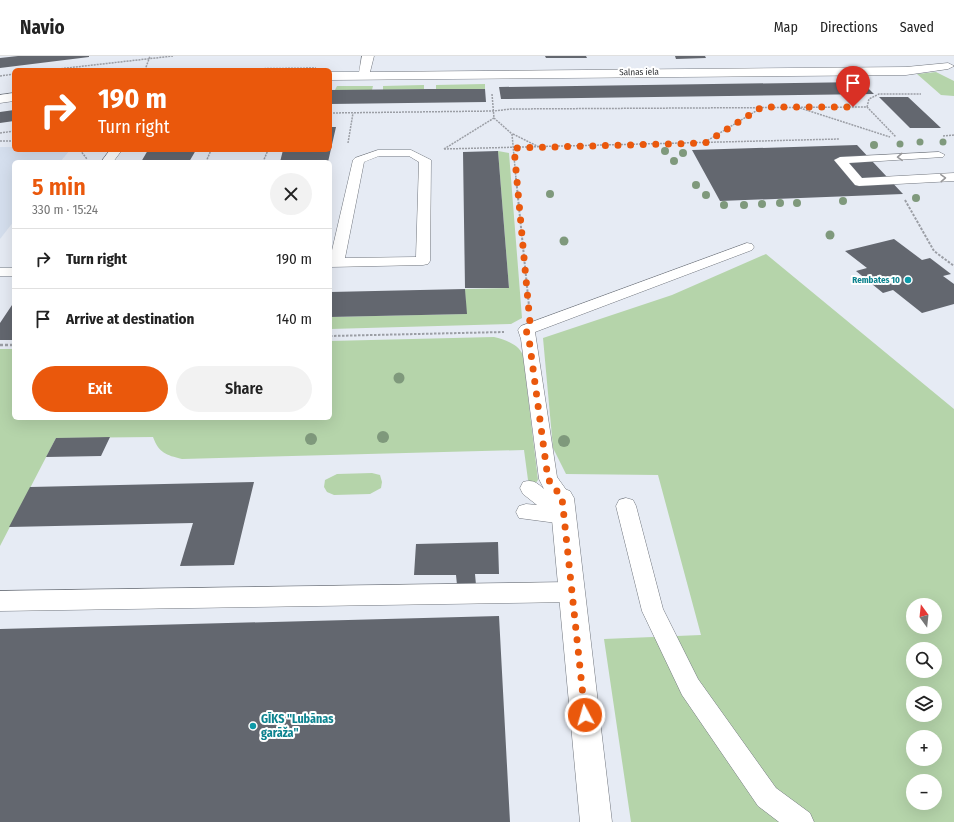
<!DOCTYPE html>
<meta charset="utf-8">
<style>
:root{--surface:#fff;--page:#f2f2f2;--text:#222;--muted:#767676;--line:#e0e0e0;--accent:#ea580c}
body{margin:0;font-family:"Fira Sans Condensed",sans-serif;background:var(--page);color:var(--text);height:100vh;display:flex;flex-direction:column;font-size:15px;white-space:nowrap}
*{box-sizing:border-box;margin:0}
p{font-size:13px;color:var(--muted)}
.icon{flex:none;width:22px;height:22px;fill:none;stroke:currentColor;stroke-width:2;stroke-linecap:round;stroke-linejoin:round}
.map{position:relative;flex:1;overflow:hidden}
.details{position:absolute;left:12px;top:104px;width:320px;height:260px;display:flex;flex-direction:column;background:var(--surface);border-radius:6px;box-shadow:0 4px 16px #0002}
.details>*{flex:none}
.hud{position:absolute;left:12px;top:12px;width:320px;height:84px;border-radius:6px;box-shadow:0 4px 16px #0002;background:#ea580c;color:#fff;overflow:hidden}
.needle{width:26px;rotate:345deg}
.tools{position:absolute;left:906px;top:542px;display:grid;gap:8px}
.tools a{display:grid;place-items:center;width:36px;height:36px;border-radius:50%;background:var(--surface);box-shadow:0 4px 16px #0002;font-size:20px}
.pin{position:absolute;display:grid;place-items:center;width:34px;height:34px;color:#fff;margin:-41px -17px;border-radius:50% 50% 50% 0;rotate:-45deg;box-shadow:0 0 4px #0007}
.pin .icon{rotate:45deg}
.me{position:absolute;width:44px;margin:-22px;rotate:354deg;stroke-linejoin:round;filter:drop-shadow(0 0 3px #0008)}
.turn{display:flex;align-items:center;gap:14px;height:84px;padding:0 20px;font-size:18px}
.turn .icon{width:52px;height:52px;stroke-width:2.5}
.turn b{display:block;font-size:28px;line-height:34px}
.round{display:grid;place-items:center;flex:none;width:42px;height:42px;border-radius:21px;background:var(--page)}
.summary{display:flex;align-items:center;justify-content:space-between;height:68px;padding:0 20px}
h1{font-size:24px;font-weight:600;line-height:30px;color:var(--accent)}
.primary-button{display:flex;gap:8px;margin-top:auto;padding:8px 20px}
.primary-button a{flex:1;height:46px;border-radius:24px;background:var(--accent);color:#fff;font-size:16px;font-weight:600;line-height:46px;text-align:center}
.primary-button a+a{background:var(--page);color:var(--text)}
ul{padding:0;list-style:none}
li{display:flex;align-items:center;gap:12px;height:60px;padding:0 20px;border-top:1px solid var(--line)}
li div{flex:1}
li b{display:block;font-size:15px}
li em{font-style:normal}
header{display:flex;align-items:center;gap:24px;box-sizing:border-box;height:56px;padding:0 20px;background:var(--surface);border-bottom:1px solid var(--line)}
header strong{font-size:19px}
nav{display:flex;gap:22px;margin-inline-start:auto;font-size:14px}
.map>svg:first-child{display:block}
</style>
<header>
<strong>Navio</strong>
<nav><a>Map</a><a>Directions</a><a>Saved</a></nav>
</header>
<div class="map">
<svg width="954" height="766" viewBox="0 0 954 766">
<rect width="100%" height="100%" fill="#e6ebf4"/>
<path fill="#d5dfee" d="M0 91H14V94H70L60 106H14V165L0 183Z"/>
<path fill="#b5d4aa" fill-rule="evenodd" d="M936 16 954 25V40L941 39 917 18Z
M485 28V33H436V29Z
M424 29V33L383 34V30Z
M337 30H373L372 34H335Z
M498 95 509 97 522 262 511 268 330 273V261L466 258 465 233 509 232Z
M766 198 954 353V766H631L604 583 701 579 658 419 566 418 553 392 543 282 672 239ZM913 549H935V571H913ZM913 593H935V615H913ZM913 637H935V659H913ZM913 681H935V703H913ZM913 725H935V747H913Z
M494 281C506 284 518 288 523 299L538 424 534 429 528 424 524 394 182 403C166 399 159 397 153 381L56 382 0 490V293H14V362H330V285Z
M372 417 380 419 382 426 381 432 370 438 334 439 327 436 324 431 325 424 337 418Z"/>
<path fill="#63676f" d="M18 0H89V1L0 12V2Z
M545 0H586L587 2H546Z
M675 0H705L706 2 676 3Z
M862 26 874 38 501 43 499 31Z
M429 33H485L486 46 330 48V34Z
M879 41H908L941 72H910Z
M14 54V65L0 67V56Z
M330 71H336L328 106H280L283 94H330Z
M857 89 903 138 720 145 692 94Z
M148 94H196L189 106H141Z
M498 95 509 232H465L463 96Z
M894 183 922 204 930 202 951 218 943 220 954 228V248L922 257 893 234 883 237 856 215 867 212 845 195Z
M465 233 467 258 330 261V236Z
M14 246V284H0V267Z
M110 381 101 400 46 401 56 382Z
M254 426 234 509 180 510 193 467 9 471 30 431Z
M498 486 499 518H475L476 529H457L456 519H414L416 488Z
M499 560 510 766H0V573Z"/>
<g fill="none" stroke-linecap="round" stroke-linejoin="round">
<g stroke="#71767e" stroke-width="1">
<path id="service" d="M110 94H122L113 106H101Z
M378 94H411L431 104 430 205 428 208 423 209 330 211V203L353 104 355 102ZM379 100H409L419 106 416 201 345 202 364 106Z
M939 96 945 99 943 101 849 107 862 122 954 117V125L859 130 855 129 834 104 840 101Z
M747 187 752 188 754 191 752 194 535 276 557 421 572 442 569 448 565 449 571 454 574 460 571 466 564 468 519 462 516 456 519 450 526 448 537 449 523 438 520 432 523 426C533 423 537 427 544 433L539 423 521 283 518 274 521 270Z
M0 212H14V220H0Z
M626 442 633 444 636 450 663 553 698 623 776 732 810 757 814 766H779L758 750 682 639 642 555 616 450 619 444Z
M573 526 581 529 584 536 581 543 573 546 0 555V535Z"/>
</g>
<g stroke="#71767e" stroke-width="1">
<path id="minor" d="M362 0H374L370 16 906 11 948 7 954 10 948 13 906 19 330 24V16H359Z
M14 37V45L0 47V39Z
M562 432 570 435 574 442 612 766H580L550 442 554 435Z"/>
</g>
<path stroke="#9b9ea5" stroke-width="1.5" stroke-dasharray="2 1" stroke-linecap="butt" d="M49 14 173 0
M145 14 150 0
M153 14 316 12
M0 20 14 18
M492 38 494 62 512 78 516 123
M867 51 869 43 879 38H921
M800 52 890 81
M330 57 494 55 510 53 867 51 896 81
M0 77 14 75
M513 78 539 91
M943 80 954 79
M0 85H14
M705 86 761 52
M348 87 353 57
M444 93 839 83
M444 93 494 62
M80 94 87 103
M206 106 211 94
M263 106 268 94"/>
<path stroke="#9b9ea5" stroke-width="2" stroke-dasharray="2.5 1.5" stroke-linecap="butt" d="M516 122 529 250
M905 144 934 195 954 210
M330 280 504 276"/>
<path stroke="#9b9ea5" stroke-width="2.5" stroke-dasharray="3 2" stroke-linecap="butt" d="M0 289H14"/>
<use href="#service" fill="#fff" fill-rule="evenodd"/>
<use href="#minor" fill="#fff" fill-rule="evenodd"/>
</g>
<g fill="#7f997c">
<circle cx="920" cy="86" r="3.5"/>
<circle cx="943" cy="86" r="3.5"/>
<circle cx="900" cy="88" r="3.5"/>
<circle cx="874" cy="89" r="4"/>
<circle cx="665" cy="95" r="4"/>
<circle cx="683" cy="97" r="4"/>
<circle cx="674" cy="105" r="4"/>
<circle cx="696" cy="129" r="4"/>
<circle cx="550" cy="138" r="4"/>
<circle cx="706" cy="139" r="4"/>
<circle cx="916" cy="142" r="4"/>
<circle cx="843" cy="145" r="4"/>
<circle cx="780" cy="147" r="4"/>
<circle cx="797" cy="147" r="4"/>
<circle cx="762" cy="148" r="4"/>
<circle cx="724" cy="149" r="4"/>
<circle cx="744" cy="149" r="4"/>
<circle cx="830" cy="179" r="4.5"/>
<circle cx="564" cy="185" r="4.5"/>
<circle cx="399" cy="322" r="5.5"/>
<circle cx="383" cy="381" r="6"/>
<circle cx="311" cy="383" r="6"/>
<circle cx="564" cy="385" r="6"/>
</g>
<defs><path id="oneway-chevron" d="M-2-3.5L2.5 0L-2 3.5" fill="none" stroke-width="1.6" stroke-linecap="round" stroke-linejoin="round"/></defs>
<g stroke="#98989a">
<use href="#oneway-chevron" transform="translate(900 101) rotate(177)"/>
<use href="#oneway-chevron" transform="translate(943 122) rotate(-3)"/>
</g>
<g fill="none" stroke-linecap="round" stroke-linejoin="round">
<path stroke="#ea580c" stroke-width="7" stroke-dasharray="0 12.6" d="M585 659 562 442 548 423 529 283 526 274 530 267 514 92 705 87 762 51H853"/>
</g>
<g fill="#0f9aa8" stroke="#fff" stroke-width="1.5">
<circle cx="908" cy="224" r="4"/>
<circle cx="253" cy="670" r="4"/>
</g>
<g text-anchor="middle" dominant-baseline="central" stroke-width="4" stroke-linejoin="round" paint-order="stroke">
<g font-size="9" fill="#303235" stroke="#fff">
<text transform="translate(639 16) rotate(-1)">Salnas iela</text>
</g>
<g font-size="9" font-weight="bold" fill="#0d838f" stroke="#fff" text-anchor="end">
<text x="900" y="224">Rembates 10</text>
</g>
<g font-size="12" font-weight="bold" fill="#0d838f" stroke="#fff" text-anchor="start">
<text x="261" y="663">GĪKS "Lubānas<tspan x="261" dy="14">garāža"</tspan></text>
</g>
</g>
</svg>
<div class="tools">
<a><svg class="needle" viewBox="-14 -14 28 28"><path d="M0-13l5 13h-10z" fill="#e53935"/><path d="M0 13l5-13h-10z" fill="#767676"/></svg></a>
<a><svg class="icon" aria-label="search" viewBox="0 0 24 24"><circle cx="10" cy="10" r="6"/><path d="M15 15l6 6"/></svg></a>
<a><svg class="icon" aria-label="layers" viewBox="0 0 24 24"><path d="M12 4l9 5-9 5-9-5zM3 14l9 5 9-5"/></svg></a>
<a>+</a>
<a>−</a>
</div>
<div class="pin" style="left:853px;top:51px;background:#d93025"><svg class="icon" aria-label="arrive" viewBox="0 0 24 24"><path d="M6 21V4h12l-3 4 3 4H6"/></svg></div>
<svg class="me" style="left:585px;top:659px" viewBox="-20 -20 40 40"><circle r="17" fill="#ea580c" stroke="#fff" stroke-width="3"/><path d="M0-11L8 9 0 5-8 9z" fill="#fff"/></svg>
<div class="hud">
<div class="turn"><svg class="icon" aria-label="right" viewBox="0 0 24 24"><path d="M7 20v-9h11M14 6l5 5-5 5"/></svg><div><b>190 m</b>Turn right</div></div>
</div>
<section class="details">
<div class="summary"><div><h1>5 min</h1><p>330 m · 15:24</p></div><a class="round"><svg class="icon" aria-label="close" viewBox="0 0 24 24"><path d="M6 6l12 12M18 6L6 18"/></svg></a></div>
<ul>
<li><svg class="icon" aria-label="right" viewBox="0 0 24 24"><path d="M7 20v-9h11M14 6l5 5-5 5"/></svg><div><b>Turn right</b></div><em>190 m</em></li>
<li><svg class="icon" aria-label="arrive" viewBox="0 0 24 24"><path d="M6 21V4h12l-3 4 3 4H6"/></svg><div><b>Arrive at destination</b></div><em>140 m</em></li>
</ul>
<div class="primary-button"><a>Exit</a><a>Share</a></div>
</section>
</div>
